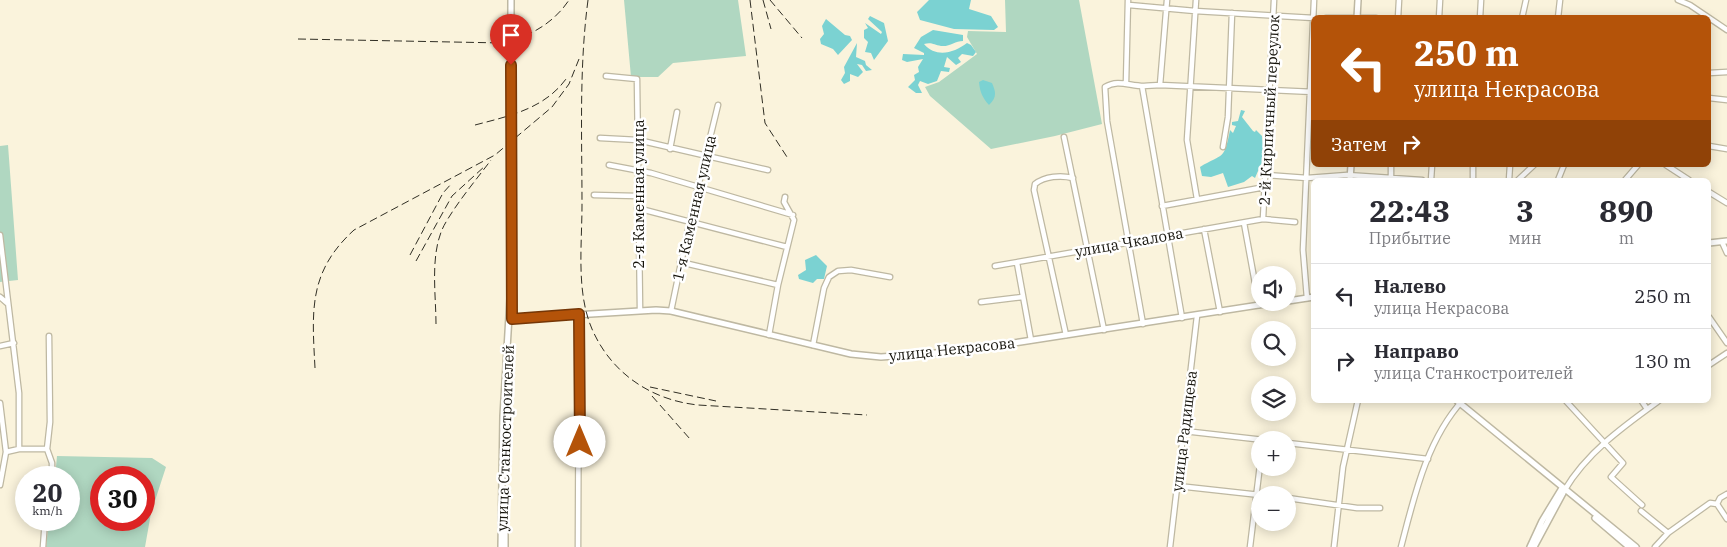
<!DOCTYPE html>
<html lang="ru">
<meta charset="utf-8">
<style>
:root{--surface:#fff;--page:#f7f7f7;--text:#2b2b33;--muted:#7c7c81;--line:#e1e1e2}
body{margin:0;font-family:"IBM Plex Serif",serif;background:var(--page);color:var(--text);height:100vh;display:flex;flex-direction:column;font-size:19px;white-space:nowrap}
*{box-sizing:border-box;margin:0}
p{font-size:16px;color:var(--muted)}
.icon{flex:none;width:28px;height:28px;fill:none;stroke:currentColor;stroke-width:2;stroke-linecap:round;stroke-linejoin:round}
.map{position:relative;flex:1;overflow:hidden}
.sheet{position:absolute;left:1311px;top:178px;width:400px;height:225px;display:flex;flex-direction:column;background:var(--surface);border-radius:8px;box-shadow:0 2px 12px #0003}
.sheet>*{flex:none}
.banner{position:absolute;left:1311px;top:15px;width:400px;height:152px;border-radius:8px;box-shadow:0 2px 12px #0003;background:#b45309;color:#fff;overflow:hidden}
.buttons{position:absolute;left:1251px;top:266px;display:grid;gap:10px}
.buttons a{display:grid;place-items:center;width:45px;height:45px;border-radius:50%;background:var(--surface);box-shadow:0 2px 12px #0003;font-size:25px}
.speed{position:absolute;left:15px;top:466px;display:flex;gap:10px;font-size:25px;font-weight:700;text-align:center}
.speed>*{display:grid;place-content:center;width:65px;height:65px;border-radius:50%;background:var(--surface);box-shadow:0 2px 12px #0003;line-height:1}
.speed small{font-size:12px;font-weight:400}
.speed .limit{border:8px solid #d22;background:#fff;color:#111}
.pin{position:absolute;display:grid;place-items:center;width:42px;height:42px;color:#fff;margin:-51px -21px;border-radius:50% 50% 50% 0;rotate:-45deg;box-shadow:0 0 5px #0007}
.pin .icon{rotate:45deg}
.me{position:absolute;width:55px;margin:-28px;rotate:0deg;stroke-linejoin:round;filter:drop-shadow(0 0 4px #0008)}
.turn{display:flex;align-items:center;gap:18px;height:105px;padding:0 20px;font-size:22px}
.turn .icon{width:65px;height:65px;stroke-width:2.5}
.turn b{display:block;font-size:35px;line-height:42px}
.then{display:flex;align-items:center;height:48px;padding:0 20px;background:#0003;gap:10px;font-size:19px}
.eta{display:flex;justify-content:space-evenly;align-items:center;height:85px;text-align:center}
.eta b{font-size:30px;font-weight:800;line-height:35px}
ul{padding:0;list-style:none}
li{display:flex;align-items:center;gap:15px;height:65px;padding:0 20px;border-top:1px solid var(--line)}
li div{flex:1}
li b{display:block;font-size:19px}
li em{font-style:normal}
.map>svg:first-child{display:block}
</style>
<div class="map">
<svg width="1727" height="547" viewBox="0 0 1727 547">
<rect width="100%" height="100%" fill="#faf3dc"/>
<path fill="#b0d7c1" fill-rule="evenodd" d="M624 0H738L746 56 673 63 658 77H631Z
M1005 0H1079L1102 124 1055 136 991 149 930 96 925 87 939 82 977 54 967 37 968 31 1006 32Z
M8 145 18 280 0 282V146Z
M57 456 152 458 166 467 151 513 145 547H46L49 520H69V478L55 477ZM101 478H144V520H101Z"/>
<path fill="#7bd2d2" d="M929 0H971L969 9 991 16 998 27 994 30 954 29 920 20 917 12Z
M870 16 884 23 888 41 874 60 871 53 865 52 868 42 864 38V30L868 28 865 23 881 34 882 32 868 19Z
M826 19 845 35 850 36 852 40 838 55 833 49 821 44 820 39 824 34 822 26Z
M933 30 963 35V41C955 41 950 47 941 46 934 45 932 42 924 44 936 58 954 53 967 43L971 45 976 52 973 56 962 54 958 58 961 62 956 65 947 57 944 67 950 68 949 72 941 71 937 81 928 84 920 81 918 85 922 93H916L908 87 915 80 914 75 919 72 918 67 923 59 907 62 902 60 903 54 924 55V53L914 48 921 37Z
M857 43 856 57 865 61 866 65 872 70 866 71 862 65 857 64 863 72 858 77 850 74V81L844 84 841 80 845 73 844 67Z
M983 80 992 83C996 92 997 98 989 105 982 97 980 92 979 82Z
M1241 110 1245 111 1242 117 1253 131 1255 132 1256 130 1262 136 1265 163 1261 164 1255 178 1252 176 1244 182 1228 187 1223 173 1211 177 1202 176 1200 167C1223 153 1224 161 1230 130L1233 133 1236 126 1232 125V122L1238 121Z
M816 255 827 266 824 279H817L813 283 799 279 798 275 806 270 805 260Z"/>
<g fill="none" stroke-linecap="round" stroke-linejoin="round">
<g stroke="#beb8a2" stroke-width="7">
<path id="minor" d="M1196 0 1187 140 1197 199
M1678 0 1690 5 1727 30
M1129 5 1195 11 1314 18
M1326 18H1376
M1398 18 1399 0
M1439 18 1440 0
M1480 18 1481 0
M1522 18 1526 0
M1558 18 1560 0
M1709 73 1727 72
M606 76 637 79 640 309
M1126 83 1128 0
M1160 85 1167 0
M1142 86 1182 318
M1709 98 1727 100
M1064 137 1104 330
M600 138 638 140 768 170
M1709 146 1727 149
M1223 147 1228 117 1232 13
M670 149 677 112
M609 165 651 173 793 215
M1666 165 1689 180
M1267 175 1307 178 1347 175 1422 180
M1391 180V165
M1431 180 1432 165
M1473 180V165
M1509 180 1510 165
M1518 180 1534 165
M1558 180 1564 165
M1625 180 1638 165
M1709 192 1727 203
M594 195 637 196
M1162 206 1265 187
M637 208 787 247
M1263 219 1274 0
M1244 223 1259 305
M1204 229 1220 312
M0 235 19 393V449
M1722 242 1727 253
M680 262 778 285
M1017 263 1031 340
M995 266 1263 219 1295 222
M0 297 7 303
M1307 298 1303 250 1314 0
M981 302 1023 297
M671 311 690 220 718 105
M1709 317 1727 343
M1143 324 1107 121 1105 87C1118 79 1129 86 1144 86 1149 86 1154 85 1160 85L1314 92
M769 335 778 285 794 220 784 202 785 197
M1066 335 1034 190 1035 184C1045 176 1061 175 1073 178
M49 336 50 422 47 449 52 463V478
M813 345 824 288 829 277 838 271 851 270 890 277
M0 346 14 343
M1709 365 1727 353
M1565 400 1623 463 1611 477 1642 505
M1641 400 1647 409
M0 403 6 452 0 485
M1184 431 1264 440
M1288 443 1428 459
M6 452 19 449H47
M1178 486 1260 495
M1564 491C1587 452 1624 426 1660 400
M1288 498 1357 508H1380
M1717 504 1727 519
M1641 511 1668 533
M43 547 45 520
M578 547 579 314
M1170 547 1197 316
M1250 547 1260 465
M1334 547 1343 467 1358 400
M1401 547C1414 497 1427 439 1463 400
M1655 547 1668 533 1710 503 1717 504 1720 498 1727 494"/>
</g>
<g stroke="#beb8a2" stroke-width="8">
<path id="major" d="M1357 18 1358 0
M1350 180 1351 165
M1709 243 1727 241
M1288 301 1314 297
M509 319 656 310 671 311 851 354 881 357 962 351 1278 302
M1456 400 1636 547
M1595 518 1629 547
M505 533V547
M501 547 503 416 510 299 511 0
M1530 547 1542 521 1562 488
M1534 547 1563 493"/>
</g>
<use href="#minor" stroke="#fff" stroke-width="4.5"/>
<use href="#major" stroke="#fff" stroke-width="5"/>
<path stroke="#302e24" stroke-width="1" stroke-dasharray="8 4" stroke-linecap="butt" d="M588 0C579 68 582 137 582 205 582 245 576 292 592 329 611 373 651 400 698 405L867 415
M750 0 765 123 787 157
M763 0 771 29
M770 0 802 38
M298 39 503 43C529 37 554 23 569 0
M475 125C509 116 544 109 566 79
M410 255 443 193 452 183
M416 261 452 196 485 166
M436 324C436 293 429 250 446 222 459 200 476 180 491 160
M315 368C312 311 308 272 354 230L495 155 552 107 569 84 579 59
M650 387 716 401
M652 396 690 439"/>
</g>
<g fill="none" stroke-linecap="round" stroke-linejoin="round">
<g stroke="#753606" stroke-width="12">
<path id="route" d="M511 65 512 319 579 314 580 442"/>
</g>
<use href="#route" stroke="#b45309" stroke-width="9"/>
</g>
<g text-anchor="middle" dominant-baseline="central" stroke-width="5" stroke-linejoin="round" paint-order="stroke">
<g font-size="15" fill="#16140c" stroke="#fff">
<text transform="translate(1269 110) rotate(-87)">2-й Кирпичный переулок</text>
<text transform="translate(638 194) rotate(-90)">2-я Каменная улица</text>
<text transform="translate(694 208) rotate(-77)">1-я Каменная улица</text>
<text transform="translate(1129 242) rotate(-10)">улица Чкалова</text>
<text transform="translate(952 349) rotate(-6)">улица Некрасова</text>
<text transform="translate(1184 431) rotate(-83)">улица Радищева</text>
<text transform="translate(505 438) rotate(-88)">улица Станкостроителей</text>
</g>
</g>
</svg>
<div class="buttons">
<a><svg class="icon" aria-label="sound" viewBox="0 0 24 24"><path d="M4 9h4l5-4v14l-5-4H4zM17 9q2 3 0 6"/></svg></a>
<a><svg class="icon" aria-label="search" viewBox="0 0 24 24"><circle cx="10" cy="10" r="6"/><path d="M15 15l6 6"/></svg></a>
<a><svg class="icon" aria-label="layers" viewBox="0 0 24 24"><path d="M12 4l9 5-9 5-9-5zM3 14l9 5 9-5"/></svg></a>
<a>+</a>
<a>−</a>
</div>
<div class="speed"><div>20<small>km/h</small></div><div class="limit">30</div></div>
<div class="pin" style="left:511px;top:65px;background:#d93025"><svg class="icon" aria-label="arrive" viewBox="0 0 24 24"><path d="M6 21V4h12l-3 4 3 4H6"/></svg></div>
<svg class="me" style="left:580px;top:442px" viewBox="-20 -20 40 40"><circle r="19" fill="#fff"/><path d="M0-13L10 11 0 6-10 11z" fill="#b45309"/></svg>
<div class="banner">
<div class="turn"><svg class="icon" aria-label="left" viewBox="0 0 24 24"><path d="M17 20v-9H6M10 6l-5 5 5 5"/></svg><div><b>250 m</b>улица Некрасова</div></div>
<div class="then">Затем<svg class="icon" aria-label="right" viewBox="0 0 24 24"><path d="M7 20v-9h11M14 6l5 5-5 5"/></svg></div>
</div>
<section class="sheet">
<div class="eta">
<div><b>22:43</b><p>Прибытие</p></div>
<div><b>3</b><p>мин</p></div>
<div><b>890</b><p>m</p></div>
</div>
<ul>
<li><svg class="icon" aria-label="left" viewBox="0 0 24 24"><path d="M17 20v-9H6M10 6l-5 5 5 5"/></svg><div><b>Налево</b><p>улица Некрасова</p></div><em>250 m</em></li>
<li><svg class="icon" aria-label="right" viewBox="0 0 24 24"><path d="M7 20v-9h11M14 6l5 5-5 5"/></svg><div><b>Направо</b><p>улица Станкостроителей</p></div><em>130 m</em></li>
</ul>
</section>
</div>
